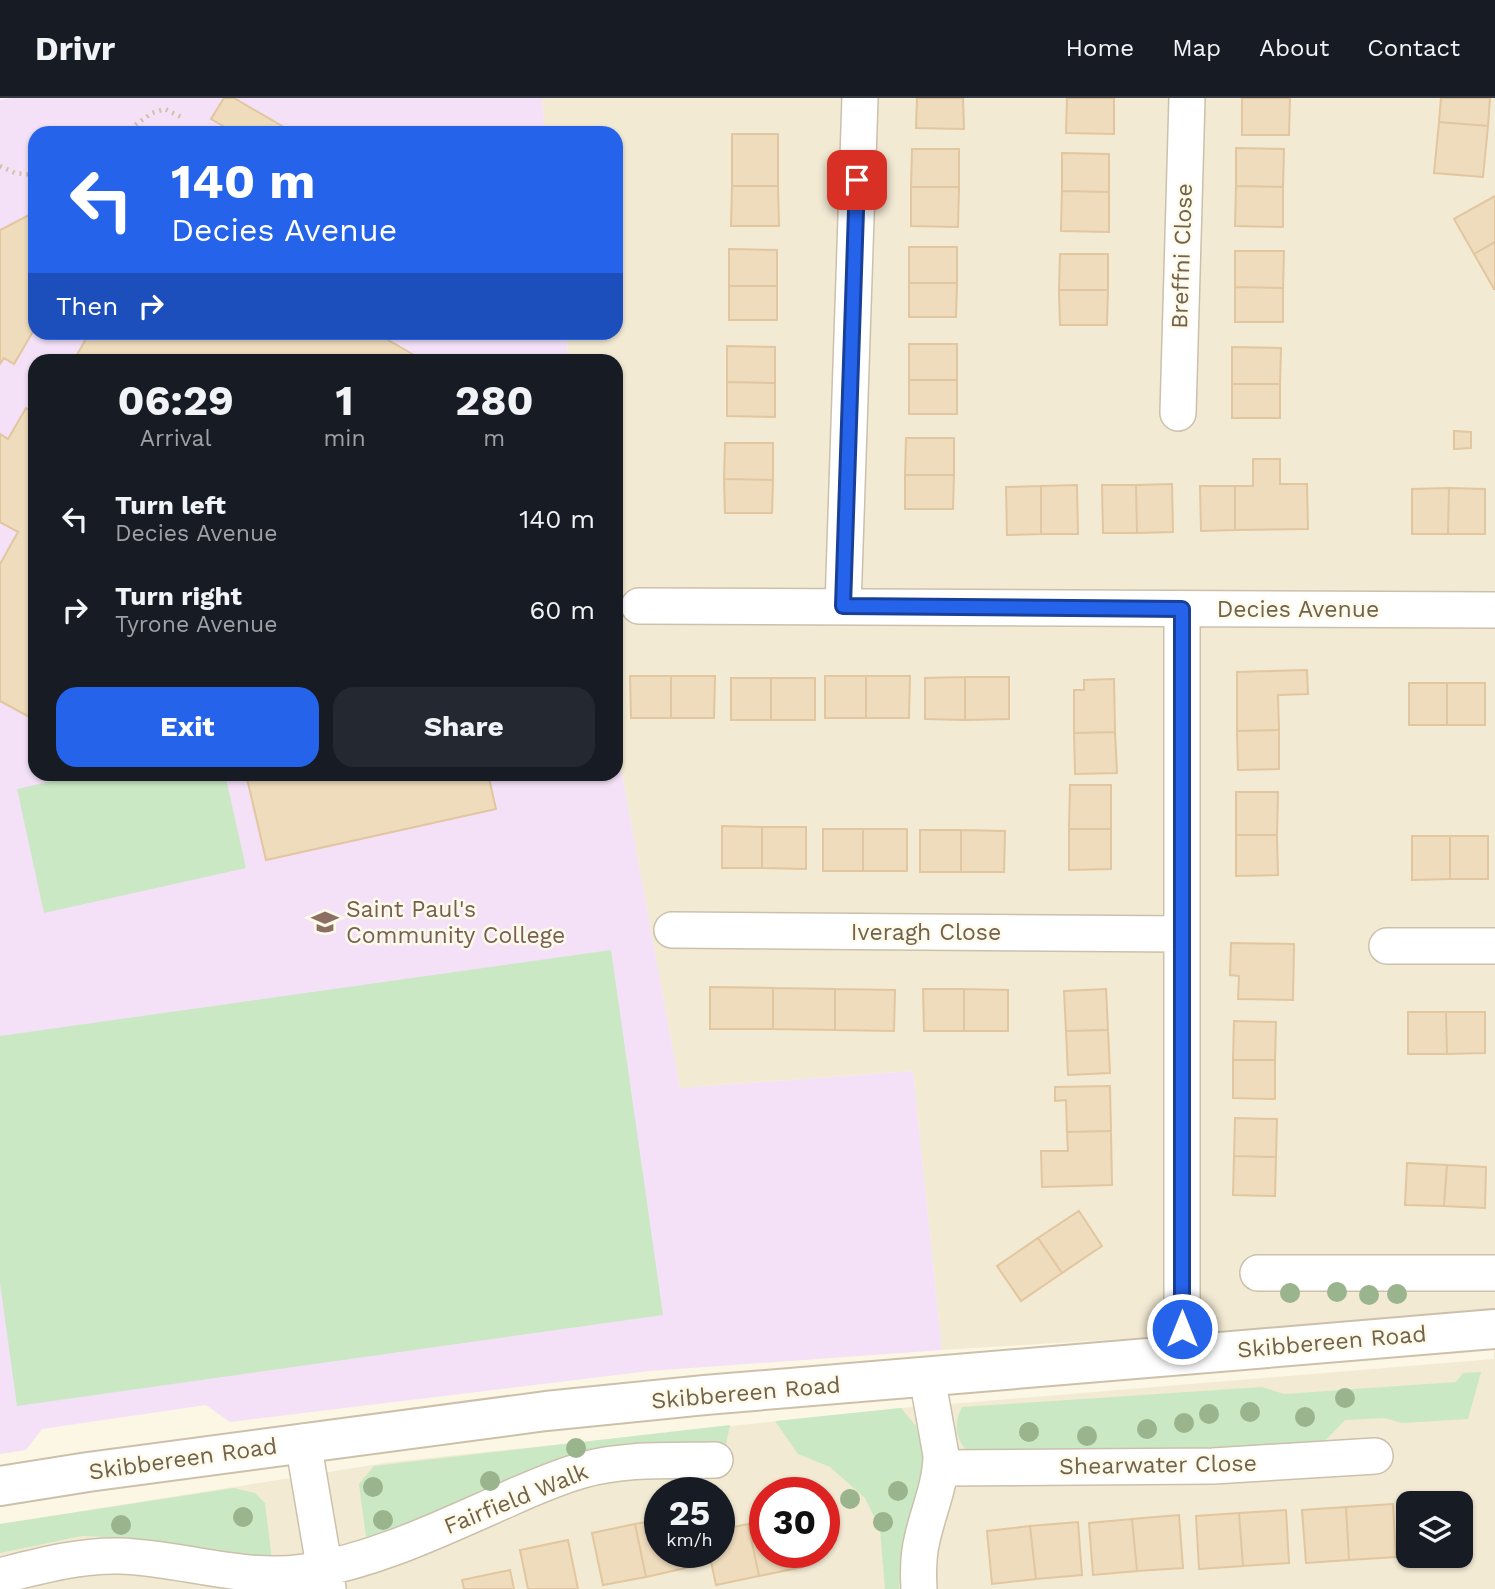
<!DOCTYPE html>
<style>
:root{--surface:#171b24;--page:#242831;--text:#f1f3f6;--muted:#9ea1a6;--line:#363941;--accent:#2563eb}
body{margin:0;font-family:"Work Sans",sans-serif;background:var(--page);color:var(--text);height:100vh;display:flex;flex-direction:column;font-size:26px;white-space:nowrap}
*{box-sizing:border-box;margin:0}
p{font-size:23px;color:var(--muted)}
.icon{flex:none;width:38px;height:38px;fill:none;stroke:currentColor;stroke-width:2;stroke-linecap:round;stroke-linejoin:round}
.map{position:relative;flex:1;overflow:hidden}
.panel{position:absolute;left:28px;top:256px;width:595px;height:427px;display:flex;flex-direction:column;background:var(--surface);border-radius:21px;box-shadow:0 2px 5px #0004}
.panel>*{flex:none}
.top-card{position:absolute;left:28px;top:28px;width:595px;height:214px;border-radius:21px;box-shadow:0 2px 5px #0004;background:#2563eb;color:#fff;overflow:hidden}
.fabs{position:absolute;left:1396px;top:1393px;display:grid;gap:14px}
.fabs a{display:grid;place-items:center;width:77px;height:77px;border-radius:14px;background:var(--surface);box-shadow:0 2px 5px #0004;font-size:35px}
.speed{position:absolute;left:644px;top:1379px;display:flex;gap:14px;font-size:35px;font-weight:700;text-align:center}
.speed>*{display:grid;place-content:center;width:91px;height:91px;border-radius:50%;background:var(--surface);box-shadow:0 2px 5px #0004;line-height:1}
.speed small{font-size:18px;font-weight:400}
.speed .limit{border:10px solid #d22;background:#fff;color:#111}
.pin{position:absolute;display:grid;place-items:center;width:60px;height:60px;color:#fff;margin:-30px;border-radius:14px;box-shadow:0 4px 10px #0006}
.me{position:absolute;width:77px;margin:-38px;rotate:0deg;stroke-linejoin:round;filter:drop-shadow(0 0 5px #0008)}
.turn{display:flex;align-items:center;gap:24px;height:147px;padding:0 28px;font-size:32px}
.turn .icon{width:91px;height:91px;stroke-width:2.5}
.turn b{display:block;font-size:49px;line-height:60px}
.then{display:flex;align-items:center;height:66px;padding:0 28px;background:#0003;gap:14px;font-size:26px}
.eta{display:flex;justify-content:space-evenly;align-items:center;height:119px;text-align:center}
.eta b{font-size:42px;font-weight:700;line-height:49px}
.action{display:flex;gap:14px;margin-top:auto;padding:14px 28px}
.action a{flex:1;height:80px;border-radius:21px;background:var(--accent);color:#fff;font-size:28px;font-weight:700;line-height:80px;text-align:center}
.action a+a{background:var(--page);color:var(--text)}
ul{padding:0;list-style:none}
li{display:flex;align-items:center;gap:21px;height:91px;padding:0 28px}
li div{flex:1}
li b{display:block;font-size:26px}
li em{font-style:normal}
header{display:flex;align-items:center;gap:42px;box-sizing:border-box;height:98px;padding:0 35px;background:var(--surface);border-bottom:2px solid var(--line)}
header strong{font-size:33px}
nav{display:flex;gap:38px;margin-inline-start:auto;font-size:24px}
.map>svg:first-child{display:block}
</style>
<header>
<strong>Drivr</strong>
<nav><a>Home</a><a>Map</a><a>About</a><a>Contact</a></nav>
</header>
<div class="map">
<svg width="1495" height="1491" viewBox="0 0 1495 1491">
<rect width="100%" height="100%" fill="#fbf7e4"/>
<path fill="#f2ead3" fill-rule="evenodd" d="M542 0H1495V1491H0V1426L392 1364 901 1310 1494 1261 1493 1218 942 1252 913 973 680 990 616 643V262H569L566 235 616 234V35H545ZM660 1395H719V1454H660ZM765 1395H824V1454H765ZM1409 1405H1461V1458H1409Z"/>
<path fill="#f4e1f7" d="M12 0H542L545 35H35V234L566 235 569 262H35V676H616V643L680 990 913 973 942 1252 649 1273 230 1324 206 1307 42 1331 26 1352 0 1356V2Z"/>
<path fill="#cae8c4" d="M84 676H225L246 770 44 815 17 691Z
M611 852 663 1217 17 1308 0 1185V938Z
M1481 1274 1468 1321 1402 1325 1385 1320 1345 1322 1322 1346 1196 1355H969C955 1341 953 1327 962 1309L1262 1289 1284 1296 1456 1284 1463 1275Z
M901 1310 916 1328 924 1356 926 1379 909 1419 901 1453 899 1491H885L880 1431 865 1400 830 1369 798 1356 775 1323Z
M730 1327 726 1347 586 1356 404 1433 366 1439 359 1386 374 1368Z
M234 1390 255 1395 265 1405 272 1462 126 1440 82 1438 0 1455V1426Z"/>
<path fill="#efdcbd" stroke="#e1c69f" stroke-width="2" d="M224 0H234L294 35H235L211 21Z
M917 0H963L964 31 916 30Z
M1067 0H1114V36L1066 35Z
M1242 0H1290L1289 37H1242Z
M1441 0H1490L1488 28 1439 24Z
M1439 24 1488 28 1483 79 1434 75Z
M732 36H778V88H732Z
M1236 50 1284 51 1283 89 1236 88Z
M912 51H959V89H911Z
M1062 55 1109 56V94L1062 93Z
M732 88H778L779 128H731Z
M1236 88 1283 89V129L1235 128Z
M911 89H959L958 129 911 128Z
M1062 93 1109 94V134L1061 133Z
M1495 98V144L1474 156 1454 121Z
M35 114V206L29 216 35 219V230L14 266 4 260 0 266V132Z
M1495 144V191H1494L1474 156Z
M909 149H957V185H909Z
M729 151 777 152V188H729Z
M1235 153H1284L1283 190 1235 189Z
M1060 156H1108V192H1059Z
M909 185H957L956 219H909Z
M729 188H777V222H729Z
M1235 189 1283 190V224H1235Z
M1059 192H1108L1107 227H1060Z
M90 234H374L414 257 411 262H74Z
M909 246H957V282H909Z
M727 248 775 249V285L727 284Z
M1232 249 1281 250 1280 286H1232Z
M909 282H957V316H909Z
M727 284 775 285V319L727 318Z
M1232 286H1280V320H1232Z
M26 310 35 315V622L0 603V466L18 434 0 424V336L8 341Z
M1454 333 1471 334V350L1454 351Z
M906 340H954V377H905Z
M725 345H773V382L724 381Z
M1253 361H1280V386H1307L1308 431 1235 432V388H1253Z
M905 377H954L953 411H905Z
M724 381 773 382 772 415H725Z
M1172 386 1173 434 1137 435 1136 387Z
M1077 387 1078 436H1041V388Z
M1102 387H1136L1137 435H1103Z
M1041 388V436L1007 437 1006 389Z
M1200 388H1235V432L1201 433Z
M1449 390 1448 436H1412V391Z
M1449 390 1485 391V436H1448Z
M1307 572 1308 596 1278 597 1279 632 1237 633V574Z
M630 578H671V620H631Z
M671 578H715L714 620H671Z
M825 578H866V620H825Z
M866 578H910L909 620H866Z
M965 579V622L925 621V580Z
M965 579H1009V621L965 622Z
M731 580H771V622H731Z
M771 580H815V622H771Z
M1114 581 1115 634 1074 635V592H1084V582Z
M1409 585H1447V627H1409Z
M1447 585H1485V627H1447Z
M1279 632V671L1238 672 1237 633Z
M1115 634 1117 675 1075 676 1074 635Z
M246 676H488L496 711 266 762Z
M1070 687H1111V731H1069Z
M1236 694H1278L1277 737H1236Z
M722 728 762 729V770H722Z
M762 729H806V771L762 770Z
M823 731H863V773H823Z
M863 731H907V773H863Z
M1069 731H1111V771L1069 772Z
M920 732H961V774H920Z
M961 732 1005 733 1004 774H961Z
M1236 737H1277L1278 777 1236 778Z
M1412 738H1450V781L1412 782Z
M1450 738H1488V781H1450Z
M1231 845 1294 846 1293 902 1238 901 1239 878 1230 877Z
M710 889 773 890V931H710Z
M773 890 835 891V932L773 931Z
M835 891 895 892 894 933 835 932Z
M923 891H964V933H924Z
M964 891 1008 892V933H964Z
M1106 891 1108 932 1066 933 1064 893Z
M1408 914H1446L1447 956H1408Z
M1446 914H1485V955L1447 956Z
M1234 923 1276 924 1275 962H1233Z
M1108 932 1110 975 1068 977 1066 933Z
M1233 962H1275V1001L1233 1000Z
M1110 988 1111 1033 1067 1034 1066 1002 1055 1003V989Z
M1235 1020 1277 1021 1276 1059 1234 1058Z
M1111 1033 1112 1087 1042 1089 1041 1053H1068L1067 1034Z
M1234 1058 1276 1059 1275 1098 1233 1097Z
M1407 1065 1447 1067 1444 1108 1405 1107Z
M1447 1067 1486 1069 1485 1110 1444 1108Z
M1079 1113 1102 1148 1062 1175 1038 1140Z
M1038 1140 1062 1175 1021 1203 997 1168Z
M1393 1406 1396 1459 1349 1462 1346 1409Z
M1346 1409 1349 1462 1306 1465 1302 1412Z
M1409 1409V1456H1408L1404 1410Z
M1286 1412 1289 1465 1243 1468 1239 1415Z
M1239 1415 1243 1468 1199 1471 1196 1418Z
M1179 1417 1183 1470 1137 1473 1132 1421Z
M660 1421V1454H686L690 1469 646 1479 635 1426Z
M1132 1421 1137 1473 1093 1477 1089 1425Z
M765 1422V1454H800L803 1469 759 1478 748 1426Z
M1078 1424 1082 1477 1036 1481 1030 1428Z
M635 1426 646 1479 603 1487 592 1435Z
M748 1426 759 1478 716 1487 709 1454H719V1432Z
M1030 1428 1036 1481 992 1486 987 1433Z
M568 1442 578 1491H528L520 1452Z
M510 1472 514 1491H464L462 1482Z"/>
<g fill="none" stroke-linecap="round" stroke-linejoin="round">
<g stroke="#ccc0ab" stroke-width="38">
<path id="minor" d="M1178 315 1187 0
M639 508 1495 512
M843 508 860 0
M672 832 1181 836
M1387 848H1495
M1258 1175H1495
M1182 1257V511
M303 1344 328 1491
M941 1370 1213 1368 1375 1358
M0 1478C39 1468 79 1457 120 1458 182 1460 242 1483 304 1474 373 1463 436 1433 499 1405 526 1393 554 1380 583 1372 626 1360 671 1363 715 1362
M919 1491C918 1474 918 1458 922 1442 928 1413 941 1387 941 1357L927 1279"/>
</g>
<g stroke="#ccc0ab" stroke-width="42">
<path id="tertiary" d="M0 1388 88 1374 546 1313 705 1297 1495 1231"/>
</g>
<path stroke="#d3bfa1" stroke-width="4.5" stroke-dasharray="2 5" stroke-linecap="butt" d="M124 35 152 15 165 11 181 19
M0 68 15 75 35 77"/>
<use href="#minor" stroke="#fff" stroke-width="35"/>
<use href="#tertiary" stroke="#fff" stroke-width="38"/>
</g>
<g fill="#9ab48d">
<circle cx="1337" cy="1194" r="10"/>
<circle cx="1290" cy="1195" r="10"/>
<circle cx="1397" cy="1196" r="10"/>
<circle cx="1369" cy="1197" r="10"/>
<circle cx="1345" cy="1300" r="10"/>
<circle cx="1250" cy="1314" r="10"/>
<circle cx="1209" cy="1316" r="10"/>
<circle cx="1305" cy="1319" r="10"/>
<circle cx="1184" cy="1325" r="10"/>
<circle cx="1147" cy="1331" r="10"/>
<circle cx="1029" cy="1334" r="10"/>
<circle cx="1087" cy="1338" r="10"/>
<circle cx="576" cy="1350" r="10"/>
<circle cx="490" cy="1383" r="10"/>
<circle cx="373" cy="1389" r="10"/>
<circle cx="898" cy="1393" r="10"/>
<circle cx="850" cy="1401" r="10"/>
<circle cx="243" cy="1419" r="10"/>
<circle cx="383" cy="1422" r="10"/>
<circle cx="883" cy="1424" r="10"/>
<circle cx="121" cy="1427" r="10"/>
</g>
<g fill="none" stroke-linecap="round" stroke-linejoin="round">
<g stroke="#184099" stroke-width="18">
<path id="route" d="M857 82 843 508 1182 511V1231"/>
</g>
<use href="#route" stroke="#2563eb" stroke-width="12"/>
</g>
<defs>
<g id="school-bare" transform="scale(2.1)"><path d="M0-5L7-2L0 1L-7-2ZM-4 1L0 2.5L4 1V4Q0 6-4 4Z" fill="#8d6e63" stroke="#fefaea" stroke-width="2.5" paint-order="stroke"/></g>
</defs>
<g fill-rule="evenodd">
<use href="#school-bare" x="325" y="824"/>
</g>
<g text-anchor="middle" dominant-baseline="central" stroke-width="5" stroke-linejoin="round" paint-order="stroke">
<g font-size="23" fill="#72614b" stroke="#fefaea">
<text transform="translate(1182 158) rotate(-88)">Breffni Close</text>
<text x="1298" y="511">Decies Avenue</text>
<text x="926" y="834">Iveragh Close</text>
<text transform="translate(1332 1244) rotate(-5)">Skibbereen Road</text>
<text transform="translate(746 1295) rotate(-5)">Skibbereen Road</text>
<text transform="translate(183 1361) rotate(-8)">Skibbereen Road</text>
<text transform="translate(1158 1367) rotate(-1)">Shearwater Close</text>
<text transform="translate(516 1401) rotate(-22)">Fairfield Walk</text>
</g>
<g font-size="23" fill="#785e54" stroke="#fefaea" text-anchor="start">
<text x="346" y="811">Saint Paul's<tspan x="346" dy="26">Community College</tspan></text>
</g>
</g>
</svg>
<div class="fabs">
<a><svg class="icon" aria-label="layers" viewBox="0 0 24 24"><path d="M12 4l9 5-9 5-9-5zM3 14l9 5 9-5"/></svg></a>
</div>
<div class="speed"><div>25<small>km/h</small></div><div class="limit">30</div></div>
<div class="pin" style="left:857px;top:82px;background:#d93025"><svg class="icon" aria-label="arrive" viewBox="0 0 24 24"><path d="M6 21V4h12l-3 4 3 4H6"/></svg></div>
<svg class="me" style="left:1182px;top:1231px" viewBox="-20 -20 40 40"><circle r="17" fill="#2563eb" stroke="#fff" stroke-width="3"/><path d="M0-11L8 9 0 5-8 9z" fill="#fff"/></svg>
<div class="top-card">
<div class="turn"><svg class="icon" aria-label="left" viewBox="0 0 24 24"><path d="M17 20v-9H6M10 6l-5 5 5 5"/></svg><div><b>140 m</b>Decies Avenue</div></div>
<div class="then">Then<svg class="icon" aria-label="right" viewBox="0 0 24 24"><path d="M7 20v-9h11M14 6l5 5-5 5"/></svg></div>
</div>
<section class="panel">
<div class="eta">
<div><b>06:29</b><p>Arrival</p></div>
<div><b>1</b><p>min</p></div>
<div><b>280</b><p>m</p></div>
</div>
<ul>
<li><svg class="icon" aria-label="left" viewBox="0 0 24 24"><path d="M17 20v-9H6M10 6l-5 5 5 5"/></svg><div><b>Turn left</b><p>Decies Avenue</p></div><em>140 m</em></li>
<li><svg class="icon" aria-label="right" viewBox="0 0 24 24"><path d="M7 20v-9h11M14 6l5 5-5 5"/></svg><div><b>Turn right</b><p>Tyrone Avenue</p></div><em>60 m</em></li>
</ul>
<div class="action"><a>Exit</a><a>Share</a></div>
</section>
</div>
